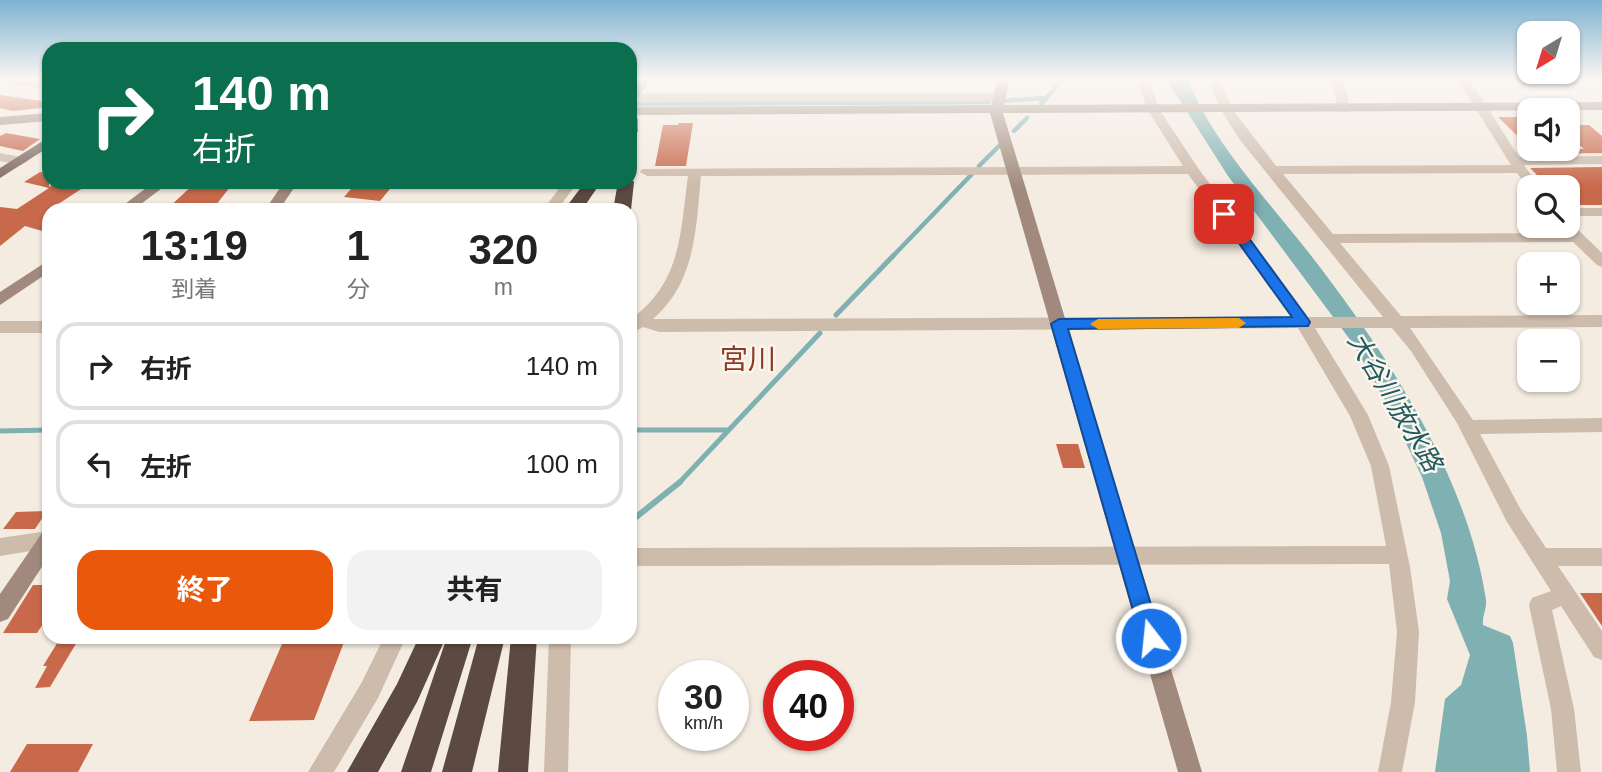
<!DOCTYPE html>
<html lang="ja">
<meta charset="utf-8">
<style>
:root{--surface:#fff;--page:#f2f2f2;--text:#222;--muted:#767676;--line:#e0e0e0;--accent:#ea580c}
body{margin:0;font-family:Arial,"Noto Sans JP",sans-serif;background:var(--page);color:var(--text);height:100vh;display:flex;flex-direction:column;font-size:26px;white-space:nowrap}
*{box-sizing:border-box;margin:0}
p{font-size:23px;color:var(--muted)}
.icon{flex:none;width:38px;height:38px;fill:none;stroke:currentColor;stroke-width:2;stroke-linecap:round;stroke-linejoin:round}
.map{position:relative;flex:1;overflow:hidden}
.panel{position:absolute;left:42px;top:203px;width:595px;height:441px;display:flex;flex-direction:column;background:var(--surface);border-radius:21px;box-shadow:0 2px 5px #0004}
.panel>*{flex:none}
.hud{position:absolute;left:42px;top:42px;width:595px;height:147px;border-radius:21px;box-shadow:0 2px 5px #0004;background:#0b6e4f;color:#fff;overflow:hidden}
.needle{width:46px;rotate:218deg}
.controls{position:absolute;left:1517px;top:21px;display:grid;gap:14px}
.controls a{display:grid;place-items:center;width:63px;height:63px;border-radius:14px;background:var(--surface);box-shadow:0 2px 5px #0004;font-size:35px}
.speed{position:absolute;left:658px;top:660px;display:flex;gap:14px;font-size:35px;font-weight:700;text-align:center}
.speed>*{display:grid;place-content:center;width:91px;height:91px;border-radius:50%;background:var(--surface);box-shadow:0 2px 5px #0004;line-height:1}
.speed small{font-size:18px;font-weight:400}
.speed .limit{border:10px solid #d22;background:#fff;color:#111}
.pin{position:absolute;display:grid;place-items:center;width:60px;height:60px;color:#fff;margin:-30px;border-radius:14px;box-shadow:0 4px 10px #0006}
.me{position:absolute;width:77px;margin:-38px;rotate:344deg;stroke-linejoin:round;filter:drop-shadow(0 0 5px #0008)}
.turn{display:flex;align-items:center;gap:24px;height:147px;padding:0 35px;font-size:32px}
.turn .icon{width:91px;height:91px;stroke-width:2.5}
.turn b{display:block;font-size:49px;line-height:60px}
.eta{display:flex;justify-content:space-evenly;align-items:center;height:119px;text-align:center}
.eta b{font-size:42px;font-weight:700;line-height:49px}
.primary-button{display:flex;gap:14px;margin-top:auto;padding:14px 35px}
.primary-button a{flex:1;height:80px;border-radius:21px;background:var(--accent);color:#fff;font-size:28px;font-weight:700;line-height:80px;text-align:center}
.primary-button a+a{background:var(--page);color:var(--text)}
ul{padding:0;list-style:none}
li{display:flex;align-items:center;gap:21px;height:88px;margin:0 14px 10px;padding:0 21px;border:4px solid var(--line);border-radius:21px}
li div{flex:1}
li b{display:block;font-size:26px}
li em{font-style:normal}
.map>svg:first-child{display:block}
</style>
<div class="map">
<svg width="1602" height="772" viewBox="0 0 1602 772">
<rect width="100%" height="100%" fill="#f4ebe1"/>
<path fill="#7fb0b2" d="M1169 79H1188C1210 139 1269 202 1309 253 1385 351 1467 474 1486 600 1487 608 1482 616 1483 625L1510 636 1513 643 1527 736 1530 772H1435L1445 699 1461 685 1470 655 1447 599 1450 581 1441 533 1422 477 1392 413 1354 345 1228 176 1172 88Z"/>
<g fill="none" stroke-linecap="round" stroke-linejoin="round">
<path stroke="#7fb0b2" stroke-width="4.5" d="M1001 101 1046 98
M630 104 988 102
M1041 104 1063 79
M1014 131 1027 118
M979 166 999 146
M892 257 972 174"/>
<path stroke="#7fb0b2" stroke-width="5" d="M836 315 893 256
M630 430H728
M0 431 49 430
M678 484 820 333"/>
<path stroke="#7fb0b2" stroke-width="6" d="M630 522 680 482"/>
</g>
<path fill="#c8694b" d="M0 95 49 102V107L13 111 0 108Z
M1498 117H1522L1530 125V148Z
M679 123H693L686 166H655L663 125H678Z
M1568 125H1589L1602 136V153L1524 154 1518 149H1584L1568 136Z
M6 133 40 139 23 151 0 146V136Z
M1602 167V205H1568V187H1549L1530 168Z
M40 172 49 174V187L57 182H92L49 210V233L25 226 0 246V207L17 209 49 188 24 182Z
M196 182H234L212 210H166Z
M377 182 394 184 380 201 344 197 356 183 375 184Z
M1056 444H1078L1085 468H1063Z
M47 511 35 529H3L16 512Z
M33 585H49V615L37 633H3Z
M1580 593H1602V626Z
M61 637H80L50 687 35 688 47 666H43Z
M285 637H346L314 720 249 721Z
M27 744H93L78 772H10Z"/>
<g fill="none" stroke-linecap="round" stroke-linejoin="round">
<path fill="#cdbbac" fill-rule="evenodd" d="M0 79 49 82V90L6 83Z
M1137 79H1149L1159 109 1198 168 1308 317H1383L1240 140 1221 110 1207 79H1219L1233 110 1276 166 1511 165 1457 79H1469L1519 157 1602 156V164L1524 165 1540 187H1530V190L1517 173 1283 174 1333 234 1564 233 1561 228 1568 224 1573 225 1602 253V267L1597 265 1573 242 1340 243 1401 316 1602 315V327L1410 328 1473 420 1602 418V432L1480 434 1521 510 1546 548H1602V566H1558L1602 631V660L1594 657 1561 606 1552 610 1574 709 1581 772H1557L1551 709 1529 605 1532 598 1551 591 1507 522 1457 423 1411 351 1392 328H1315L1368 415 1389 466 1410 567 1419 632 1415 702 1402 772H1378L1391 702 1397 632 1389 564 630 566V548L1386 546 1371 466 1350 416 1298 328 659 332 643 327 630 334V320C682 282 680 234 688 176H647L640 172 642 169 1183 166 1147 109ZM1188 174 1291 317 653 319C696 282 696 227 701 176Z
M1331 79H1343L1350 109 1348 112H1340L1338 109Z
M630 93H1000L1006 97 1000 101H630Z
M0 153 26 158 28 161 21 165 0 161Z
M564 182H578L557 210H543Z
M1568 208H1602V216H1568Z
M0 321H49V333H0Z
M48 531 49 548 0 556V538Z
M384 637H406L378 698 334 772H308L362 682Z
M549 637H571L568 772H544Z"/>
<path fill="#a18a7d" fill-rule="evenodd" d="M640 79H652L634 102 630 103V91Z
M998 79H1010L1004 105 1602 102V110L1003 113 1202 772H1178L990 113 630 115V107L991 105Z
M49 113V121L0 125V117Z
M154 182H170L133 210H117Z
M284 182H298L279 210H265Z
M49 260V272L0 305V292Z
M49 530V556L8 619 0 622V594L42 533Z"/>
<path fill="#7d675c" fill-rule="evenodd" d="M49 137V147L0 178V168Z"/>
<path fill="#5c4a42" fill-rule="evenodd" d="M630 114 638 119V132L630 137Z
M630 178 634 182 631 210H613L618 182H630Z
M585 182H601L582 210H564Z
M419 637H446L417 702 378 772H347L397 684Z
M447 637H473L431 772H401Z
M479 637H505L472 772H442Z
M511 637H537L528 772H498Z"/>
</g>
<linearGradient id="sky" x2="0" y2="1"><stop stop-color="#7eb2d2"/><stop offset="0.42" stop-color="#faf6f2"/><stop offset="1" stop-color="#faf6f2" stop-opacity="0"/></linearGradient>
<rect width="1602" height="187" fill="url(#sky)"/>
<path fill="#1a73e8" stroke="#114b97" stroke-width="2" d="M1224 210 1229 211 1308 319 1310 322 1308 326 1068 329 1161 638 1158 644 1151 647 1144 644 1141 638 1051 324 1059 319 1292 317 1218 214Z"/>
<path fill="#f59e0b" d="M1239 318 1246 323 1239 328 1098 329 1090 324 1098 319Z"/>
<g text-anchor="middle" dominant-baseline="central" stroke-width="5" stroke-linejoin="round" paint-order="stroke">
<g font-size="26" font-style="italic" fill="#1f5a5e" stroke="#fbf5ee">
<text transform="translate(1395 402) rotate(59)">大谷川放水路</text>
</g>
<g font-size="28" fill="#8c3b22" stroke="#fbf5ee">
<text x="748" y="359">宮川</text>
</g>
</g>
</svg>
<div class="controls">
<a><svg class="needle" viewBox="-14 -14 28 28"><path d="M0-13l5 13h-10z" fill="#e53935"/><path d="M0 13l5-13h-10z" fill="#767676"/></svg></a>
<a><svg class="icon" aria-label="sound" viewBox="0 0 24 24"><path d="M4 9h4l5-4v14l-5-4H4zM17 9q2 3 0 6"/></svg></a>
<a><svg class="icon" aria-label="search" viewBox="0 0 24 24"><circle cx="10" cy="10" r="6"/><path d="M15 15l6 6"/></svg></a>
<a>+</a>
<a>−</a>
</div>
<div class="speed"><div>30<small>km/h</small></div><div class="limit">40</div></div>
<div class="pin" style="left:1224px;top:214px;background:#d93025"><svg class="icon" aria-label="arrive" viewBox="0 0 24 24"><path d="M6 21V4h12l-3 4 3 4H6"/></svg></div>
<svg class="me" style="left:1151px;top:638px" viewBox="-20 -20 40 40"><circle r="17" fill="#1a73e8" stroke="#fff" stroke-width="3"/><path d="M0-11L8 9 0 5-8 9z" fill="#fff"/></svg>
<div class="hud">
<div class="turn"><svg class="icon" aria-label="right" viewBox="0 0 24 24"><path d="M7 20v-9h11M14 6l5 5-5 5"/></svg><div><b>140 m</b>右折</div></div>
</div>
<section class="panel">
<div class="eta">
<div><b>13:19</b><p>到着</p></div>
<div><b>1</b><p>分</p></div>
<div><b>320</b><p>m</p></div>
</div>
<ul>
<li><svg class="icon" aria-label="right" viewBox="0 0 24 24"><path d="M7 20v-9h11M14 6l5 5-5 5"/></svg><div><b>右折</b></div><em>140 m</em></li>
<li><svg class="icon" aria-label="left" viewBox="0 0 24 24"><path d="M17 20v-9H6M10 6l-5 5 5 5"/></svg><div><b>左折</b></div><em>100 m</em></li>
</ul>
<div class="primary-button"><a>終了</a><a>共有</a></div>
</section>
</div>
